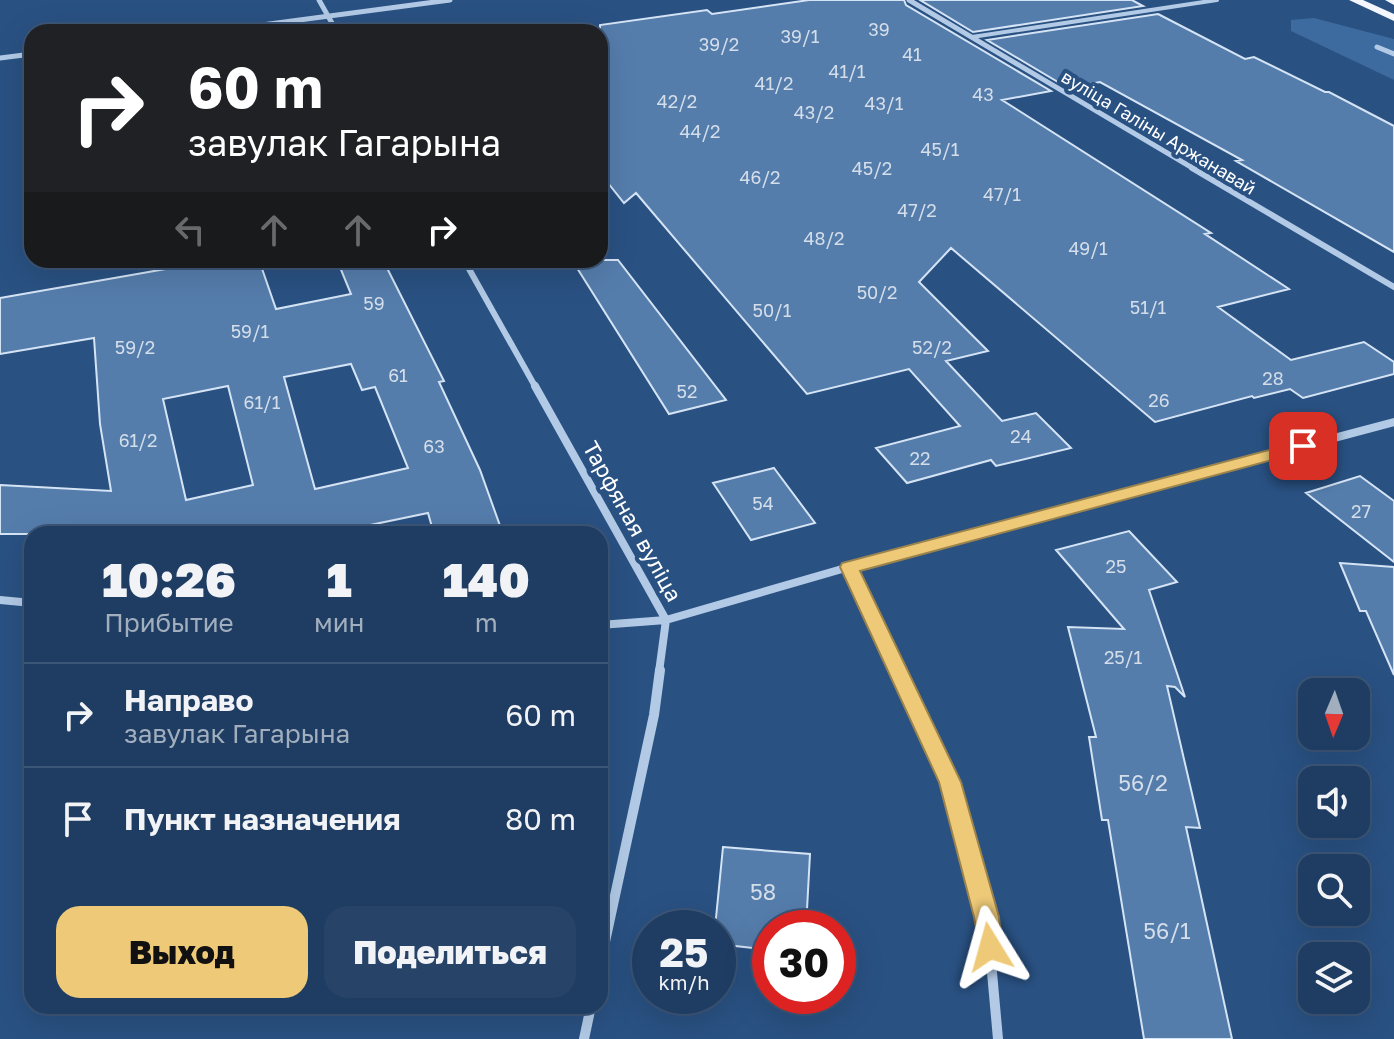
<!DOCTYPE html>
<html lang="ru">
<meta charset="utf-8">
<style>
:root{--surface:#1f3d62;--page:#274468;--text:#f1f3f6;--muted:#a1aebe;--line:#3c5677;--accent:#eeca78}
body{margin:0;font-family:"Golos Text",sans-serif;background:var(--page);color:var(--text);height:100vh;display:flex;flex-direction:column;font-size:30px;white-space:nowrap}
*{box-sizing:border-box;margin:0}
p{font-size:26px;color:var(--muted)}
.icon{flex:none;width:44px;height:44px;fill:none;stroke:currentColor;stroke-width:2;stroke-linecap:round;stroke-linejoin:round}
.map{position:relative;flex:1;overflow:hidden}
.side{position:absolute;left:24px;top:526px;width:584px;height:488px;display:flex;flex-direction:column;background:var(--surface);border-radius:24px;box-shadow:0 8px 32px #0002,0 0 0 2px var(--line)}
.side>*{flex:none}
.hud{position:absolute;left:24px;top:24px;width:584px;height:244px;border-radius:24px;box-shadow:0 8px 32px #0002,0 0 0 2px var(--line);background:#202124;color:#fff;overflow:hidden}
.needle{width:52px;rotate:182deg}
.buttons{position:absolute;left:1298px;top:678px;display:grid;gap:16px}
.buttons a{display:grid;place-items:center;width:72px;height:72px;border-radius:16px;background:var(--surface);box-shadow:0 8px 32px #0002,0 0 0 2px var(--line);font-size:40px}
.speed{position:absolute;left:632px;top:910px;display:flex;gap:16px;font-size:40px;font-weight:700;text-align:center}
.speed>*{display:grid;place-content:center;width:104px;height:104px;border-radius:50%;background:var(--surface);box-shadow:0 8px 32px #0002,0 0 0 2px var(--line);line-height:1}
.speed small{font-size:20px;font-weight:400}
.speed .limit{border:12px solid #d22;background:#fff;color:#111}
.pin{position:absolute;display:grid;place-items:center;width:68px;height:68px;color:#fff;margin:-34px;border-radius:16px;box-shadow:0 4px 12px #0006}
.me{position:absolute;width:88px;margin:-44px;rotate:352deg;stroke-linejoin:round;filter:drop-shadow(0 0 6px #0008)}
.turn{display:flex;align-items:center;gap:28px;height:168px;padding:0 32px;font-size:36px}
.turn .icon{width:104px;height:104px;stroke-width:2.5}
.turn b{display:block;font-size:56px;line-height:68px}
.lanes{display:flex;align-items:center;height:76px;padding:0 32px;background:#0003;justify-content:center;gap:40px;direction:ltr}
.lanes .off{opacity:.35}
.eta{display:flex;justify-content:space-evenly;align-items:center;height:136px;text-align:center}
.eta b{font-size:48px;font-weight:800;line-height:56px}
.cta{display:flex;gap:16px;margin-top:auto;padding:16px 32px}
.cta a{flex:1;height:92px;border-radius:24px;background:var(--accent);color:#111;font-size:32px;font-weight:800;line-height:92px;text-align:center}
.cta a+a{background:var(--page);color:var(--text)}
ul{padding:0;list-style:none}
li{display:flex;align-items:center;gap:24px;height:104px;padding:0 32px;border-top:2px solid var(--line)}
li div{flex:1}
li b{display:block;font-size:30px}
li em{font-style:normal}
.map>svg:first-child{display:block}
</style>
<div class="map">
<svg width="1394" height="1039" viewBox="0 0 1394 1039">
<rect width="100%" height="100%" fill="#295182"/>
<path fill="#3d6b9f" d="M1314 18 1394 39V80L1291 31V20Z"/>
<path fill="#557dac" stroke="#d5e4f5" stroke-width="2" fill-rule="evenodd" d="M809 0H904L906 5 1051 91 1002 100 1211 233 1205 234 1289 289 1218 307 1291 360 1364 342 1394 362V374L1303 398 1290 389 1254 398 1252 396 1155 422 951 248 919 282 988 351 946 361 1002 421 1036 413 1071 448 996 466 991 460 907 483 876 448 960 426 909 369 807 394 636 193 624 203 600 173V25L707 10 712 14Z
M920 0H1132L1143 6 973 32Z
M1158 14 1245 59 1254 57 1325 92H1329L1394 126V252L1236 161 1242 160 1100 82 1068 88 987 40Z
M217 260H259L276 309 351 294 337 260H383L444 381 439 382 480 470 503 534H434L428 513 327 534H240L239 526 202 534H0V485L111 491 100 424 94 338 0 354V298ZM351 364 362 390 375 387 408 468 315 489 284 377ZM228 386 253 485 186 500 163 399Z
M572 260H618L726 400 669 414Z
M774 468 815 523 751 540 713 483Z
M1360 476 1394 501V562L1306 493Z
M1129 531 1177 582 1149 590 1185 697 1175 687 1167 686 1200 828 1186 827 1232 1039H1144L1108 820H1102L1089 737H1096L1068 627 1124 629 1056 550Z
M1340 563 1394 567V675L1366 611H1360Z
M723 847 810 854 806 928H770V950L718 944V928H715Z"/>
<g fill="none" stroke-linecap="round" stroke-linejoin="round">
<path stroke="#b2cae6" stroke-width="4" d="M972 37 1217 0"/>
<path stroke="#b2cae6" stroke-width="5" d="M319 0 337 32
M909 0 1196 170
M209 32 450 0
M1377 47 1394 54
M0 58 32 54"/>
<path stroke="#b2cae6" stroke-width="6" d="M1192 168 1394 287
M464 260 536 388"/>
<path stroke="#b2cae6" stroke-width="8" d="M535 386 666 620 659 672
M849 567 898 672
M0 600 32 603
M600 625 666 620 849 567 1394 422"/>
<path stroke="#b2cae6" stroke-width="10" d="M897 670 950 782 987 917 998 1039
M600 965 654 715 660 670
M584 1039 591 1006"/>
<path fill="#f3f7fd" fill-rule="evenodd" d="M1349 0H1363L1394 14V21Z
M1385 0H1394V5Z"/>
</g>
<path fill="#eeca78" stroke="#9b834e" stroke-width="2" d="M1303 441 1309 442 1312 446 1309 450 860 571 961 782 999 917 1002 947 999 955 990 959 981 955 974 917 939 782 840 567 842 563Z"/>
<g text-anchor="middle" dominant-baseline="central" stroke-width="8" stroke-linejoin="round" paint-order="stroke">
<g font-size="18" fill="#d4deea">
<text x="879" y="29">39</text>
<text x="800" y="36">39/1</text>
<text x="719" y="44">39/2</text>
<text x="912" y="54">41</text>
<text x="847" y="71">41/1</text>
<text x="774" y="83">41/2</text>
<text x="983" y="94">43</text>
<text x="677" y="101">42/2</text>
<text x="884" y="103">43/1</text>
<text x="814" y="112">43/2</text>
<text x="700" y="131">44/2</text>
<text x="940" y="149">45/1</text>
<text x="872" y="168">45/2</text>
<text x="760" y="177">46/2</text>
<text x="1002" y="194">47/1</text>
<text x="917" y="210">47/2</text>
<text x="824" y="238">48/2</text>
<text x="1088" y="248">49/1</text>
<text x="877" y="292">50/2</text>
<text x="374" y="303">59</text>
<text x="1148" y="307">51/1</text>
<text x="772" y="310">50/1</text>
<text x="250" y="331">59/1</text>
<text x="135" y="347">59/2</text>
<text x="932" y="347">52/2</text>
<text x="398" y="375">61</text>
<text x="1273" y="378">28</text>
<text x="687" y="391">52</text>
<text x="1159" y="400">26</text>
<text x="262" y="402">61/1</text>
<text x="1021" y="436">24</text>
<text x="138" y="440">61/2</text>
<text x="434" y="446">63</text>
<text x="920" y="458">22</text>
<text x="763" y="503">54</text>
<text x="1361" y="511">27</text>
<text x="1116" y="566">25</text>
<text x="1123" y="657">25/1</text>
</g>
<g font-size="18" fill="#fff" stroke="#295182">
<text transform="translate(1159 132) rotate(31)">вуліца Галіны Аржанавай</text>
</g>
<g font-size="22" fill="#fff" stroke="#295182">
<text transform="translate(633 521) rotate(61)">Тарфяная вуліца</text>
</g>
<g font-size="22" fill="#d4deea">
<text x="1143" y="782">56/2</text>
<text x="763" y="891">58</text>
<text x="1167" y="930">56/1</text>
</g>
</g>
</svg>
<div class="buttons">
<a><svg class="needle" viewBox="-14 -14 28 28"><path d="M0-13l5 13h-10z" fill="#e53935"/><path d="M0 13l5-13h-10z" fill="#a1aebe"/></svg></a>
<a><svg class="icon" aria-label="sound" viewBox="0 0 24 24"><path d="M4 9h4l5-4v14l-5-4H4zM17 9q2 3 0 6"/></svg></a>
<a><svg class="icon" aria-label="search" viewBox="0 0 24 24"><circle cx="10" cy="10" r="6"/><path d="M15 15l6 6"/></svg></a>
<a><svg class="icon" aria-label="layers" viewBox="0 0 24 24"><path d="M12 4l9 5-9 5-9-5zM3 14l9 5 9-5"/></svg></a>
</div>
<div class="speed"><div>25<small>km/h</small></div><div class="limit">30</div></div>
<div class="pin" style="left:1303px;top:446px;background:#d93025"><svg class="icon" aria-label="arrive" viewBox="0 0 24 24"><path d="M6 21V4h12l-3 4 3 4H6"/></svg></div>
<svg class="me" style="left:990px;top:947px" viewBox="-20 -20 40 40"><path d="M0-17L14 15 0 8-14 15z" fill="#eeca78" stroke="#fff" stroke-width="4"/></svg>
<div class="hud">
<div class="turn"><svg class="icon" aria-label="right" viewBox="0 0 24 24"><path d="M7 20v-9h11M14 6l5 5-5 5"/></svg><div><b>60 m</b>завулак Гагарына</div></div>
<div class="lanes"><svg class="icon off" aria-label="left" viewBox="0 0 24 24"><path d="M17 20v-9H6M10 6l-5 5 5 5"/></svg><svg class="icon off" aria-label="ahead" viewBox="0 0 24 24"><path d="M12 20V5M6 11l6-6 6 6"/></svg><svg class="icon off" aria-label="ahead" viewBox="0 0 24 24"><path d="M12 20V5M6 11l6-6 6 6"/></svg><svg class="icon" aria-label="right" viewBox="0 0 24 24"><path d="M7 20v-9h11M14 6l5 5-5 5"/></svg></div>
</div>
<section class="side">
<div class="eta">
<div><b>10:26</b><p>Прибытие</p></div>
<div><b>1</b><p>мин</p></div>
<div><b>140</b><p>m</p></div>
</div>
<ul>
<li><svg class="icon" aria-label="right" viewBox="0 0 24 24"><path d="M7 20v-9h11M14 6l5 5-5 5"/></svg><div><b>Направо</b><p>завулак Гагарына</p></div><em>60 m</em></li>
<li><svg class="icon" aria-label="arrive" viewBox="0 0 24 24"><path d="M6 21V4h12l-3 4 3 4H6"/></svg><div><b>Пункт назначения</b></div><em>80 m</em></li>
</ul>
<div class="cta"><a>Выход</a><a>Поделиться</a></div>
</section>
</div>
